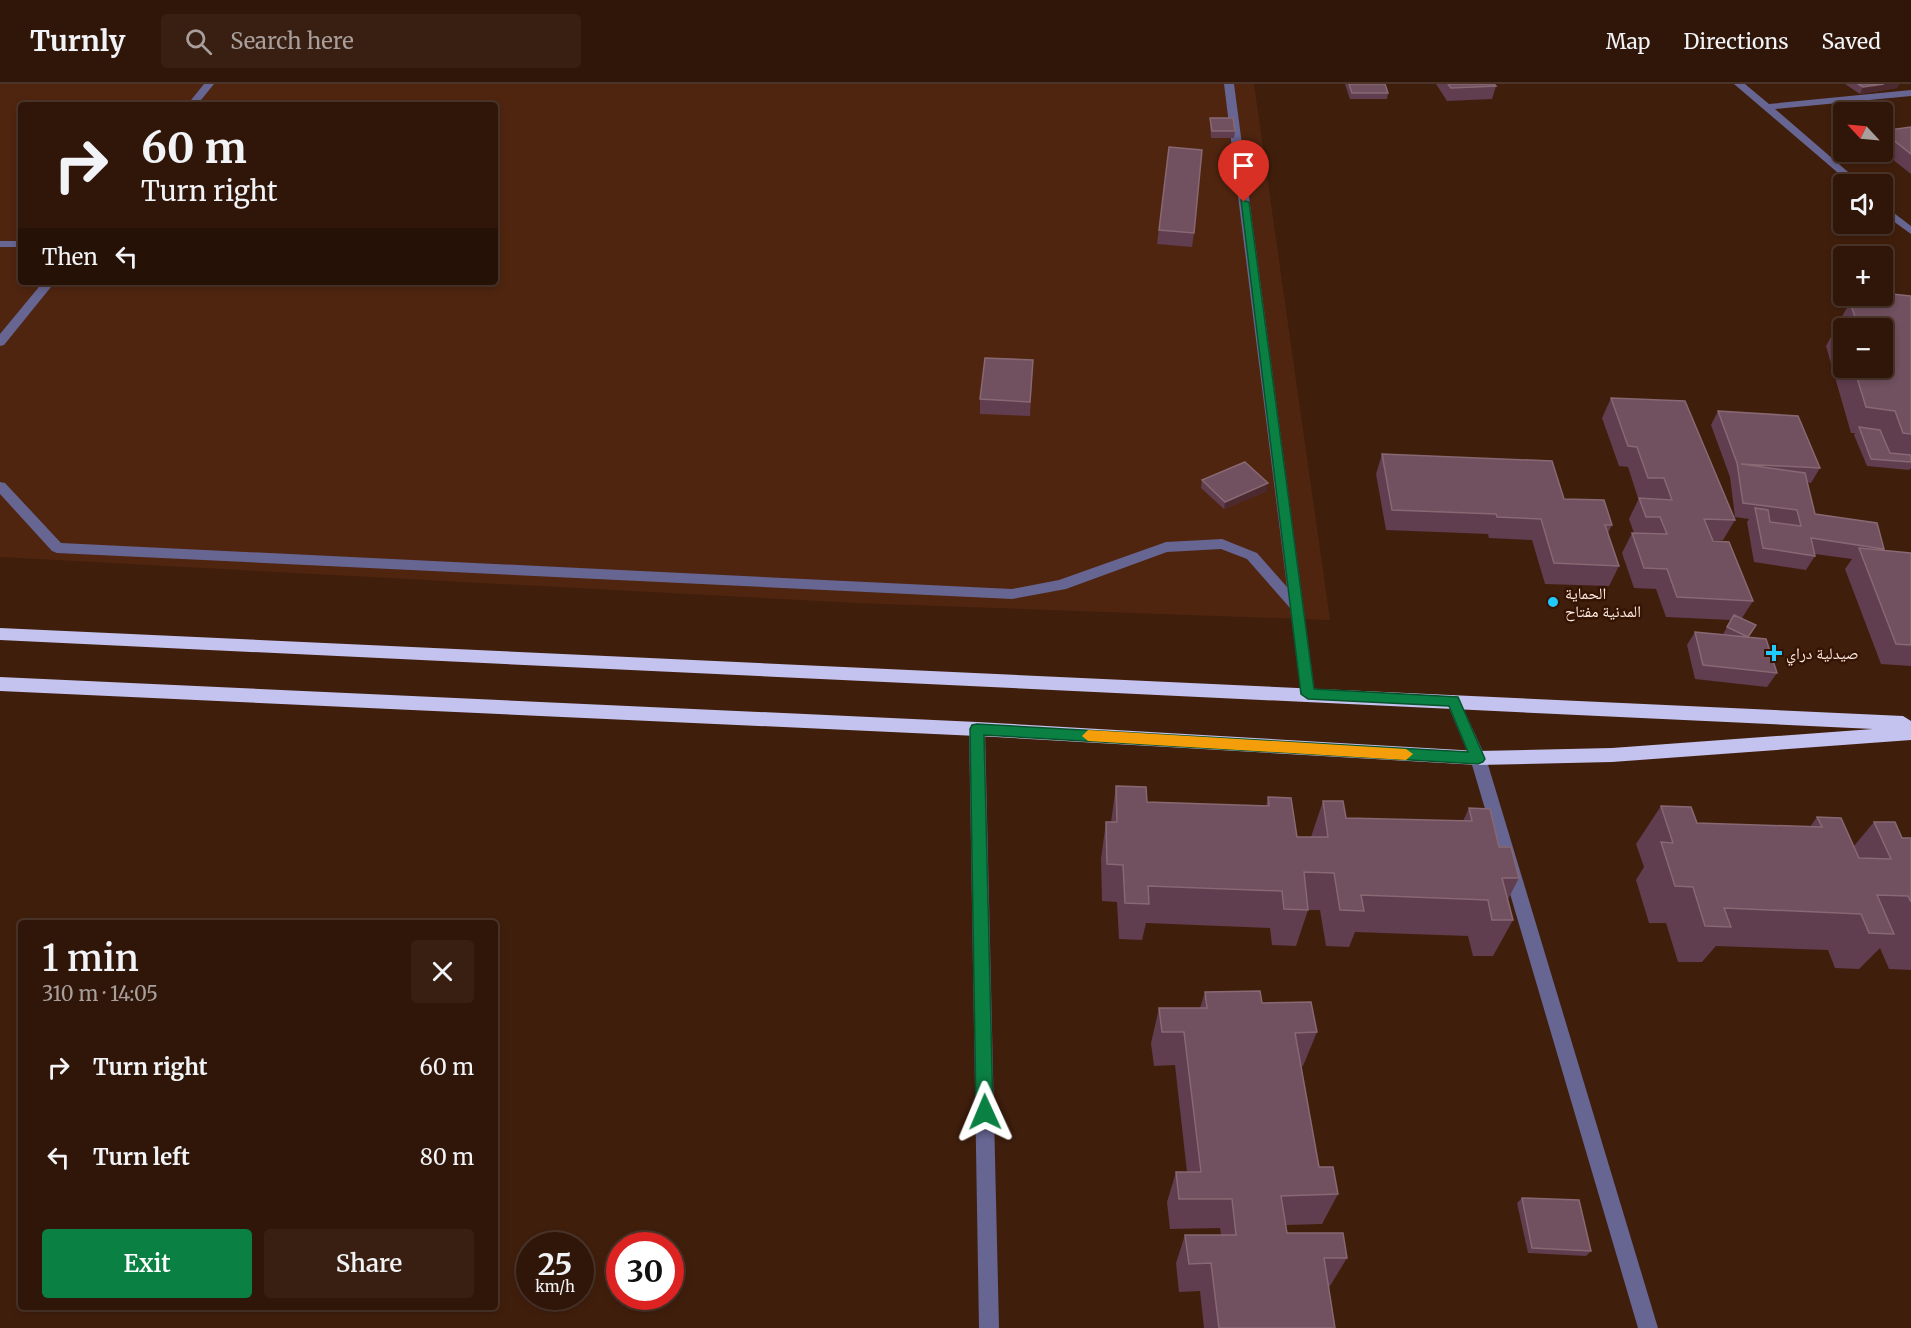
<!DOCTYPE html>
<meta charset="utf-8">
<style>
:root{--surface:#301609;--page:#381f12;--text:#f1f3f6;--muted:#a89f9c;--line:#4b352a;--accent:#0b8043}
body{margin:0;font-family:Merriweather,"Noto Naskh Arabic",serif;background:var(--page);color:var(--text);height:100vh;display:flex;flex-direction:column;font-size:22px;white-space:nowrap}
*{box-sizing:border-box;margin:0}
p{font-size:20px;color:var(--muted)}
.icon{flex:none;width:33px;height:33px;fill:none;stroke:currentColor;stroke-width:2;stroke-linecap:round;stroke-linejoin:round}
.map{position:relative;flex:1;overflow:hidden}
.panel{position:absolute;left:18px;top:836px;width:480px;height:390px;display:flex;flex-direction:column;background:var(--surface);border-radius:6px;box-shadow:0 3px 9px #0003,0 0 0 2px var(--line)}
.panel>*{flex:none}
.top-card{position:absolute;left:18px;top:18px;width:480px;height:183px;border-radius:6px;box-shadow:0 3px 9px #0003,0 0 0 2px var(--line);background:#301609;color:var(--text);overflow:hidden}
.needle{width:39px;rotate:296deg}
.fabs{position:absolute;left:1833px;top:18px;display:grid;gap:12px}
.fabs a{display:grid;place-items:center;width:60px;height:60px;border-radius:6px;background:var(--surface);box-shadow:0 3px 9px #0003,0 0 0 2px var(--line);font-size:30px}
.speed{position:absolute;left:516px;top:1148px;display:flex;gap:12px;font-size:30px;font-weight:700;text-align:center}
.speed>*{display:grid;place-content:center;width:78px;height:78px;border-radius:50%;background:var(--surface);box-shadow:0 3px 9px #0003,0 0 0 2px var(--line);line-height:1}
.speed small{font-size:15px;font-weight:400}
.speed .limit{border:9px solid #d22;background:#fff;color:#111}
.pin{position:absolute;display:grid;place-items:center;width:51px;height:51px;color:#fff;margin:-62px -26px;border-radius:50% 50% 50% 0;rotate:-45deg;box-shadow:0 0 6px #0007}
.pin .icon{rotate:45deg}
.me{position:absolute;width:66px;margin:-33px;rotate:359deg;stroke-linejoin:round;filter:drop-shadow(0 0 4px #0008)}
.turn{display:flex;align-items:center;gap:21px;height:126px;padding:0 24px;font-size:27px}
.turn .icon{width:78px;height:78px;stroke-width:2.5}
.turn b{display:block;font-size:42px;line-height:51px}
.then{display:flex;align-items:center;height:57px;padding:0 24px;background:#0003;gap:12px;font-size:22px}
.round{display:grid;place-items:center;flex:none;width:63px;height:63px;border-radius:6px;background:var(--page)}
.head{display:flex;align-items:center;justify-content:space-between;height:102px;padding:0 24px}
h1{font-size:36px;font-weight:600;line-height:45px}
.cta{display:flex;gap:12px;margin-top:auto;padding:12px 24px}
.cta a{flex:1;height:69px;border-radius:6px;background:var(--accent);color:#fff;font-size:24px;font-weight:600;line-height:69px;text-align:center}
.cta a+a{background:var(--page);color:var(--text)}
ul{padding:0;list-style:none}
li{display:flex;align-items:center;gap:18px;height:90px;padding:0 24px}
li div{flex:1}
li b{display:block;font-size:22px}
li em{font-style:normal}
header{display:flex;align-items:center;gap:36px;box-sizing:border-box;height:84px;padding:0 30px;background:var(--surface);border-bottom:2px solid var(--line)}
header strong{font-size:28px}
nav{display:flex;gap:33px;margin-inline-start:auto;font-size:21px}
.search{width:420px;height:54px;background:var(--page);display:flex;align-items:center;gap:15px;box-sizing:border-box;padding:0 21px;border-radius:6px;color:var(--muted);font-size:22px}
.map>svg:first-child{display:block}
</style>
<header>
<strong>Turnly</strong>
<div class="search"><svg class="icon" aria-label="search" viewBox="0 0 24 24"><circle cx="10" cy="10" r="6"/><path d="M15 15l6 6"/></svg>Search here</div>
<nav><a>Map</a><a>Directions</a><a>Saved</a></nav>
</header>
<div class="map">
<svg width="1911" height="1244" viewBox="0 0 1911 1244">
<rect width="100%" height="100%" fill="#401e0c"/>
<path fill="#4f2510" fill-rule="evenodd" d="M0 0H1254L1330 536 855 519 0 473ZM21 21H495V198H21Z"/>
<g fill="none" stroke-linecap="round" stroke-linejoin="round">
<path fill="#676592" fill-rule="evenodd" d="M1453 611 1458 613 1460 617 1486 674 1658 1244H1638L1470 674 1446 617 1448 613Z"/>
<path fill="#676592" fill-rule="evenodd" d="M204 0H214L197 21H187Z
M1224 0H1234L1315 610 1313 614H1303L1301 610 1290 524 1247 475 1221 465 1167 468 1066 505 1012 515 57 469 52 467 0 410V398L5 399 61 459 1012 505 1059 496 1166 458 1222 455 1257 469 1287 503Z
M1734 0H1745L1769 20 1911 6V12L1775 25 1862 100H1851Z
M1882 120 1911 142V150L1882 129Z
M0 157H21V163H0Z
M43 198H55L4 261 0 262V250Z
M977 639 982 641 985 645 999 1244H979L969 645 972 641Z"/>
<path fill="#c4c3ef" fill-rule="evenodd" d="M0 544 1903 632 1911 637V656L1612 678 1478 681 977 652 0 607V593L977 638 1478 667 1612 664 1873 645 0 556Z"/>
</g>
<path fill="#603d4f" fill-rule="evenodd" d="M1345 0H1385L1388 9 1387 15H1350Z
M1436 0H1494L1496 2 1492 15 1447 17Z
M1845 0H1899L1897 4 1860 10Z
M1210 34 1235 47 1234 54H1211L1210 41Z
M1911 43V90L1882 67V47Z
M1169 63 1194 149 1192 163 1157 160Z
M1876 212H1911V384L1909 386 1867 382 1854 351 1855 349H1851L1826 262 1850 218 1871 220ZM1844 244 1882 284H1844Z
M1033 276 1030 332 980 330V315Z
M1611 314 1735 436 1723 456H1712L1753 517 1742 534 1748 553 1777 589 1767 603 1695 595 1687 561 1695 548 1723 550 1731 536 1666 533 1656 505 1634 504 1622 469 1632 449H1634L1629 435 1639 414 1654 415 1638 414 1628 383 1619 382 1602 334Z
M1718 327 1820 384 1811 399 1807 398 1815 430 1884 465 1883 467 1911 469V582L1881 580 1845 485 1852 475 1815 470V472L1806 486 1754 478 1747 438 1749 435 1735 433 1730 393 1711 341Z
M1382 370 1564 415 1612 441 1608 449 1619 482 1609 502 1545 500 1532 456 1489 454 1488 450 1386 446 1376 390Z
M1202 396 1267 407 1224 425 1201 404Z
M1116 702 1147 718 1266 722 1268 713 1297 753H1311L1323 717 1346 734 1463 737 1469 724 1499 763 1519 794 1508 815 1513 836 1493 872H1473L1468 852 1355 848 1349 863 1326 862 1320 826H1308L1296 862 1272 861 1270 844 1146 839 1142 856 1119 855 1117 818 1102 817 1101 775 1106 738H1111Z
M1661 722 1697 739 1810 743 1817 733 1854 762 1874 738 1902 754H1911V886L1889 885 1880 864 1859 885 1835 884 1828 866 1716 862 1702 878H1678L1666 839H1649L1636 796 1644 783 1636 760Z
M1205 908 1262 919 1317 948 1303 982H1301L1319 1083 1338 1110 1322 1140 1286 1141 1287 1149 1347 1174 1330 1202H1328L1335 1244H1204L1200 1207 1179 1208 1176 1179 1185 1151H1221L1220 1144 1170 1145 1167 1118 1176 1088H1187L1175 981 1154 982 1151 959 1159 924H1200Z
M1522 1114 1591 1167 1586 1172 1528 1169 1517 1119Z"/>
<path fill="#4c292e" d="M1884 0H1899L1897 4 1860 10 1863 3Z
M1268 399 1267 407 1224 425 1225 418Z"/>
<path fill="#71505f" stroke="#876873" stroke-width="1.5" d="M1349 0H1385L1388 9H1352Z
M1448 0H1494L1496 2 1451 4Z
M1858 0H1884L1863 3Z
M1210 34H1233L1235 47H1212Z
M1911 43V70L1882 47Z
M1169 63 1202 66 1194 149 1159 146Z
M1882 209 1911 212V350L1903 349 1895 327 1866 323 1854 284H1882V244H1844V249L1840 237 1857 239 1850 218 1883 221 1880 212H1882Z
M985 274 1033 276 1030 318 980 315Z
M1611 314 1685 317 1735 436 1704 435 1713 457 1729 458 1753 517 1677 513 1667 485 1644 484 1632 449 1667 450 1660 433H1646L1639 414 1672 416 1664 394H1648L1637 363 1628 362Z
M1718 327 1798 332 1820 384 1741 380 1805 389 1815 430 1877 439 1884 465 1811 454 1815 472 1763 464 1755 424 1768 426 1770 438 1801 442 1797 426 1743 419 1737 379Z
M1859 343 1880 346 1890 369 1911 371V378L1871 375Z
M1382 370 1552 377 1564 415 1604 416 1612 441H1605L1619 482 1554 479 1541 435 1497 433 1496 430 1392 426Z
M1245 378 1268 399 1225 418 1202 396Z
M1859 464 1911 469V561L1896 560Z
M1734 531 1756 541 1748 553 1727 543Z
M1695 548 1766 555 1777 589 1703 581Z
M1116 702 1146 703 1147 718 1269 722 1268 713 1291 714 1297 753H1328L1323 717H1343L1346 734 1472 737 1469 724 1490 725 1499 763H1511L1519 794H1502L1513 836H1492L1488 816 1361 811 1364 827 1340 826 1334 789 1304 788 1308 826 1284 825 1282 807 1148 802 1149 820 1125 819 1123 781 1107 780 1106 738H1117Z
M1661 722 1691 723 1697 739 1822 743 1817 733 1841 734 1859 774 1891 775 1874 738H1895L1902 754H1911V818L1908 812 1877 811 1894 850 1869 849 1861 830 1724 824 1731 843 1705 842 1693 803 1675 802 1661 758 1673 759Z
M1260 907 1262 919 1311 918 1317 948 1295 949 1319 1083H1333L1338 1110 1281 1112 1287 1149H1343L1347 1174H1324L1335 1244H1219L1211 1179 1189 1180 1185 1151H1236L1232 1115H1179L1176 1088H1201L1184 948H1162L1159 924H1207L1205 908Z
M1522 1114 1579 1116 1591 1167 1532 1164Z"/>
<path fill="#0b8043" stroke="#07532c" stroke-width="1.5" d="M1241 116 1249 118 1314 605 1458 613 1485 675 1483 678 1478 680 984 651 993 1028 991 1034 985 1036 979 1034 976 1028 970 645 972 641 977 640 1468 668 1449 622 1308 615 1301 610Z"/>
<path fill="#f59e0b" d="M1088 646 1406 665 1413 670 1406 676 1088 657 1082 652Z"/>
<g fill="#21c9fd" stroke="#351403" stroke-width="2">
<circle cx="1553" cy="518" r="6"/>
<path d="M1771 560h6v6h6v6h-6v6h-6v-6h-6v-6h6z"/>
</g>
<g text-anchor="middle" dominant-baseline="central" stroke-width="5" stroke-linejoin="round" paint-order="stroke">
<g font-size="16" fill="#feebe2" stroke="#351403" text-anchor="start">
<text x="1565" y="509">الحماية<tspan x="1565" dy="18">المدنية مفتاح</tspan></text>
<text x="1786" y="569">صيدلية دراي</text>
</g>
</g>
</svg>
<div class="fabs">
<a><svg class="needle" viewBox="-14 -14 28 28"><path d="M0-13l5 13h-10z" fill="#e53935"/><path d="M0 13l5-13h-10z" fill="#a89f9c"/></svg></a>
<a><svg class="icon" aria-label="sound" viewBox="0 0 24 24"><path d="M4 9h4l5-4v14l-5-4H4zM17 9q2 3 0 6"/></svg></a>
<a>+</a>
<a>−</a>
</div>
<div class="speed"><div>25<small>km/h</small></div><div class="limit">30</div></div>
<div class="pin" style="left:1244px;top:118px;background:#d93025"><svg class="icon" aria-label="arrive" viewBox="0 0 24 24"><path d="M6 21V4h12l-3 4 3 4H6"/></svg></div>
<svg class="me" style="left:985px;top:1028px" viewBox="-20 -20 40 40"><path d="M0-17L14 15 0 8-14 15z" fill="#0b8043" stroke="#fff" stroke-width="4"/></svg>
<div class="top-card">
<div class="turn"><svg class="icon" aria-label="right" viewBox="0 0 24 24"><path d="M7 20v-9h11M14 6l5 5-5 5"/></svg><div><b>60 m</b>Turn right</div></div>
<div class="then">Then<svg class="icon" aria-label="left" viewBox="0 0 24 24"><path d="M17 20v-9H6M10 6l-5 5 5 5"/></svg></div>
</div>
<section class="panel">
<div class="head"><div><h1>1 min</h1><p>310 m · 14:05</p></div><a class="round"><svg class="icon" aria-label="close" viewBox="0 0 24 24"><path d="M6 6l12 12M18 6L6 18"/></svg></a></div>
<ul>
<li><svg class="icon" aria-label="right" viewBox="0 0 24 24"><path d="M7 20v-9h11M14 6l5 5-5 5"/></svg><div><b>Turn right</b></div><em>60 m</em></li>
<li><svg class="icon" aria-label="left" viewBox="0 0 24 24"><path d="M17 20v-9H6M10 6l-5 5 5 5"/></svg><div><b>Turn left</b></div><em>80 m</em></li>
</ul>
<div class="cta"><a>Exit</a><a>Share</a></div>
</section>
</div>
